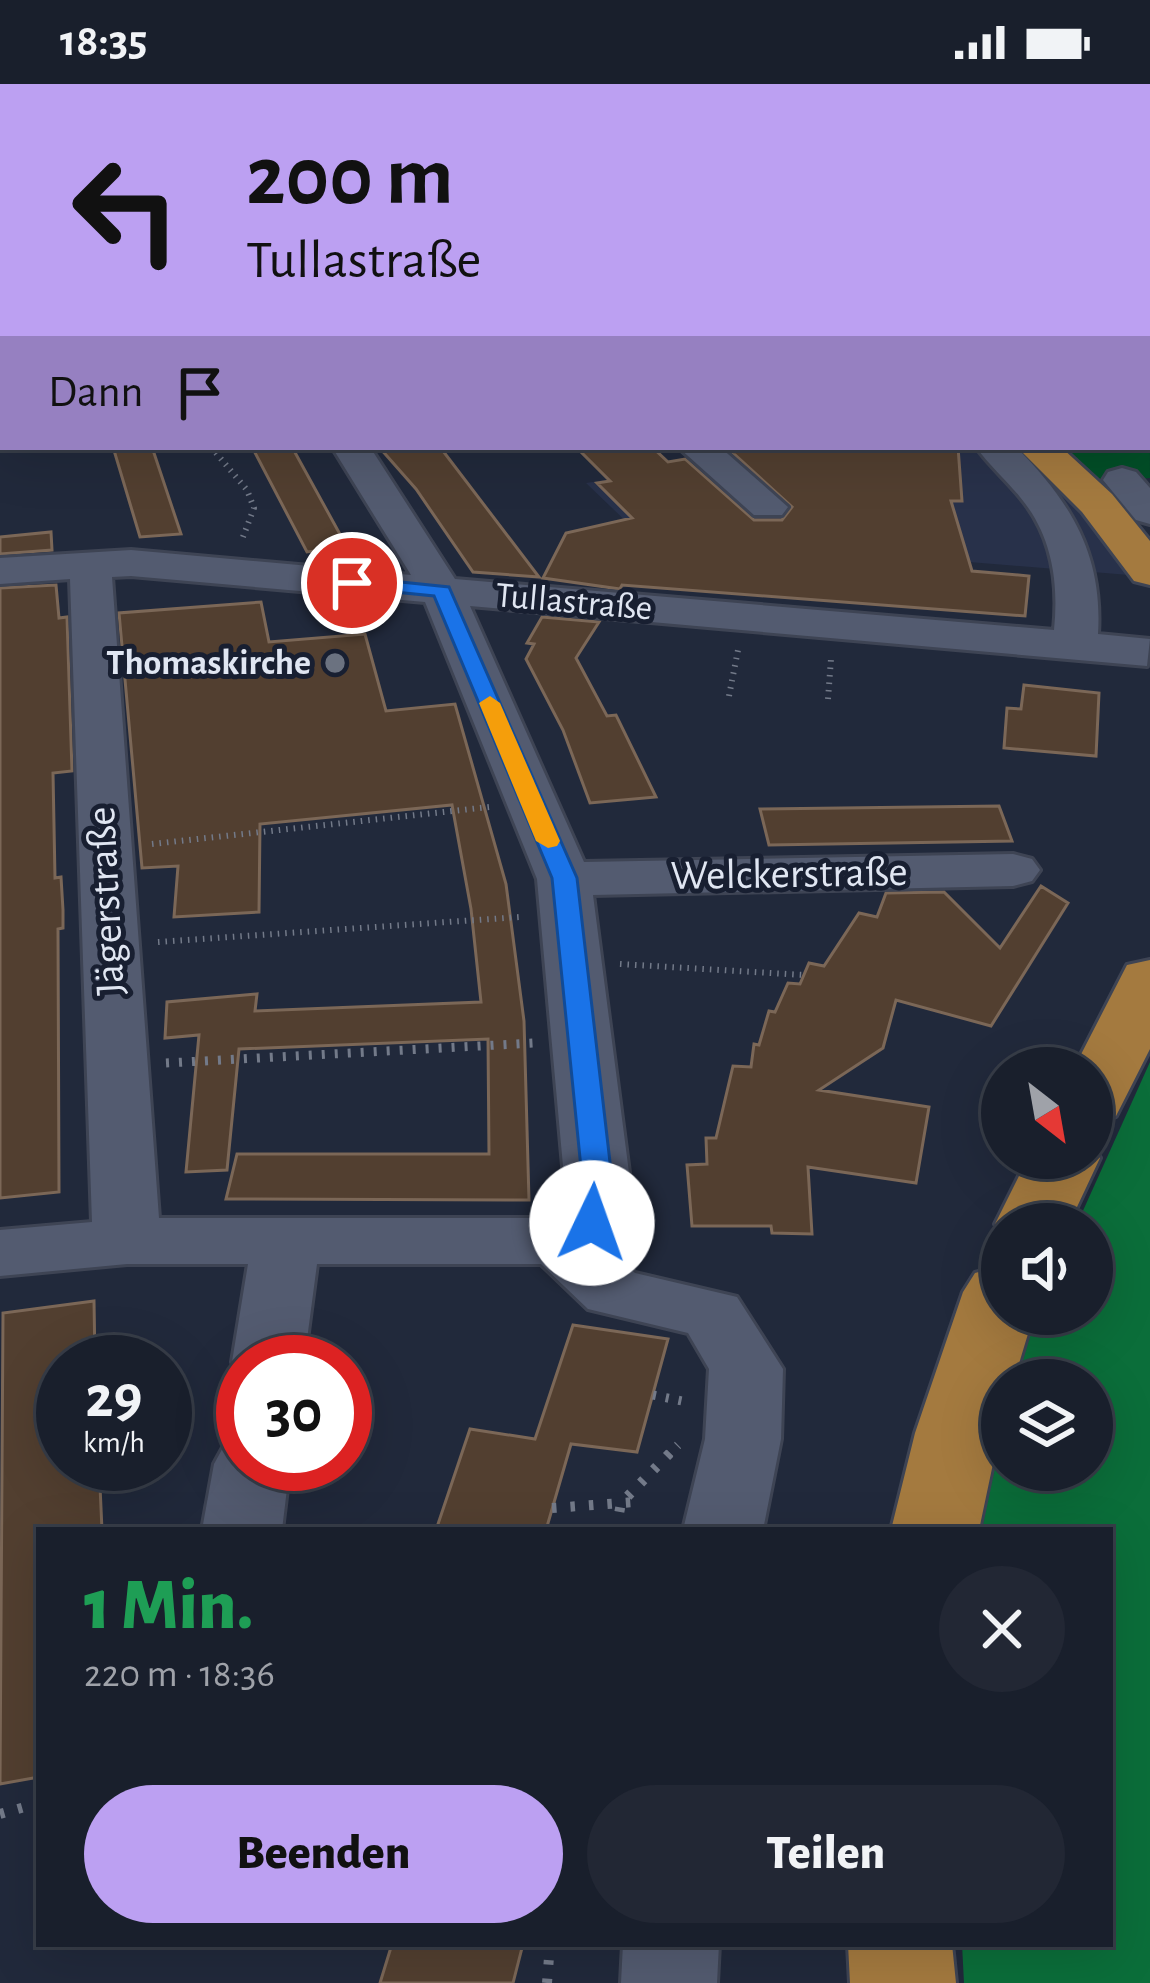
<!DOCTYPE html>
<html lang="de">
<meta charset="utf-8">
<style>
:root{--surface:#191f2c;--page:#222734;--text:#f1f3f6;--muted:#9fa2a9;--line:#373d48;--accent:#bca0f2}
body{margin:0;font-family:"Alegreya Sans",sans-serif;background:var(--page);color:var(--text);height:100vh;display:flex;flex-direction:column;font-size:45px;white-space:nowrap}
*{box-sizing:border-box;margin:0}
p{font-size:39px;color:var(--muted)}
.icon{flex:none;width:66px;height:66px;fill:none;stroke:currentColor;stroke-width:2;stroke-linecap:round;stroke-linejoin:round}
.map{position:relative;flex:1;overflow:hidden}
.drawer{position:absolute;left:36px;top:1443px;width:1077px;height:420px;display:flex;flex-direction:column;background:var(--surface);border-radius:0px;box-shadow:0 12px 48px #0002,0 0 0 3px var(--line)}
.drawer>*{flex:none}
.banner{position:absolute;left:0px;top:0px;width:1152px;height:366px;box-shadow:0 12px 48px #0002,0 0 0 3px var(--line);background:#bca0f2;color:#111;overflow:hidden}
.needle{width:78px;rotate:149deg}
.buttons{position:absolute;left:981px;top:963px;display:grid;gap:24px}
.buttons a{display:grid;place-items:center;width:132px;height:132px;border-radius:50%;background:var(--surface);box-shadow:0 12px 48px #0002,0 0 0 3px var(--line);font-size:60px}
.speed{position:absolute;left:36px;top:1251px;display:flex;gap:24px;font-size:60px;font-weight:700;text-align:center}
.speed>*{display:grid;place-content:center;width:156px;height:156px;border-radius:50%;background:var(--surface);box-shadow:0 12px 48px #0002,0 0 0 3px var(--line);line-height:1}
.speed small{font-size:30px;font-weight:400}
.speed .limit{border:18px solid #d22;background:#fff;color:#111}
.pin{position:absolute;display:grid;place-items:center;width:102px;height:102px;color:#fff;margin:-51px;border:6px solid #fff;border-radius:50%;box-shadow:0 3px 12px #0007}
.me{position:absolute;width:132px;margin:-66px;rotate:3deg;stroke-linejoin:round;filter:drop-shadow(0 0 9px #0008)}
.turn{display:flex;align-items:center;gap:42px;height:252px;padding:0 48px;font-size:54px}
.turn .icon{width:156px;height:156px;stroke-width:2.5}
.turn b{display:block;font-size:84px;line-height:102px}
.then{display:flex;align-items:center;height:114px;padding:0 48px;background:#0003;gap:24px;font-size:45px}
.round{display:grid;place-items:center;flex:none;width:126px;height:126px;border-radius:63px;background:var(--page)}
.head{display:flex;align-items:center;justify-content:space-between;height:204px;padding:0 48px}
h1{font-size:72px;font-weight:800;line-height:90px;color:#1e9e55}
.cta{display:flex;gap:24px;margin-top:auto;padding:24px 48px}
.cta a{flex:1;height:138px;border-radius:72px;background:var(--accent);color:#111;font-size:48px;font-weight:800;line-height:138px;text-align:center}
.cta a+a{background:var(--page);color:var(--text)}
.status{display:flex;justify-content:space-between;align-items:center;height:84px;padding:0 60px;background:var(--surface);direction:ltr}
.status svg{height:33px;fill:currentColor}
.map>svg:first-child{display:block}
</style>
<div class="status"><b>18:35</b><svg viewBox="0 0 49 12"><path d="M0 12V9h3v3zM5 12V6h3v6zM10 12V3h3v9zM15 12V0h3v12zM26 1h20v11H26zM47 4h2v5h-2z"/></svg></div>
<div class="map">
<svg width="1150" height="1899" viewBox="0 0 1150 1899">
<rect width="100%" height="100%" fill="#21293b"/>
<path fill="#28314a" d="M702 363H1015L1098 443 1129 491 957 477 660 470 586 399 719 379Z"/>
<path fill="#024e27" d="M1149 177 1150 394 1095 398 1055 363H1149Z"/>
<path fill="#0b6e3a" d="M1150 978V1899H964L962 1860H1110V1446H972L1002 1338V1386H1092V1296H1014L1037 1230H1092V1140H1077Z"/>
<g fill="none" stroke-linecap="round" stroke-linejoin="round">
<path stroke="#688cbd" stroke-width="6" d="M500 0 506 3"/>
</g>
<path fill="#523f30" stroke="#7b6757" stroke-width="3" d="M113 363H152L181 450 140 453Z
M252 363H292L347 463 307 468Z
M379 363H440L539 493 473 488 416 405Z
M576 363H652L668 378 685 375 754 436H782L792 423 732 368 764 363H958L962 417H951L972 487 1029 492 1025 532 622 501 620 505 543 494 566 449 632 434 597 399 610 397Z
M51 448 52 466 0 470V453Z
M56 501 59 534 67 533 72 687 53 689 55 794 61 793 63 826V844L58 845 59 1108 0 1114V504Z
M261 518 269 558 365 550 386 627 455 620 506 800 524 937 529 1116 226 1115 237 1070H489L488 955 239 965 227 1086 186 1088 199 951 165 954 167 918 257 910 255 927 481 918 471 825 452 721 260 740 259 828 174 833 178 782 142 784 119 529Z
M542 533 599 538 576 574 607 632 616 631 656 713 590 719 563 646 526 575 534 560 527 559Z
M1024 601 1099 609 1096 672 1004 664 1007 624 1021 625Z
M999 722 1012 757 769 761 760 725Z
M1041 802 1068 819 991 942 896 916 883 964 819 1006 929 1023 916 1099 808 1083 812 1150 772 1149 771 1142H692L687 1081 707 1080 706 1054H716L733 982 751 983 754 960 759 961 769 927 775 928 788 899 800 900 809 879 824 882 859 829 877 833 886 809 944 808 1000 864Z
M94 1217 95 1278H63V1380H99L102 1446H39V1693L0 1700 3 1229Z
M573 1241 668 1255 637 1368 571 1360 546 1446H436L470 1345 535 1355Z
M392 1860H523L513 1899H380Z"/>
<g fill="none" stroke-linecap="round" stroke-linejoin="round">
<g stroke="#3e4454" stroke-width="6">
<path id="minor" d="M5 0H43L3 3Z
M127 0H160L162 3H129Z
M432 0H460L462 3H434Z
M806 0H834L836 3H808Z
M0 50 3 51V67L0 66Z
M0 315H3V337H0Z
M332 363H370L455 495 1054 546C1059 498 1052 451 1020 413 1006 396 989 381 976 363H1016C1071 418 1103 471 1098 550L1150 555 1147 582 470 522 584 778 1013 770 1032 775 1040 786 1032 797 1013 802 593 811 631 1104C627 1128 627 1149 604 1161L635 1189 737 1213 783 1285 781 1355 763 1446H683L705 1355 709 1285 688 1249 588 1225 541 1180H317L304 1278H243V1297L232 1278 248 1180H127L0 1192V1146L92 1138 70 495 0 500V474L131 466 411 491ZM131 492 425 518 537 795 565 1104 561 1127 547 1134H159L112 493Z
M678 363H720L788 423 782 431H754Z
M1122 384 1136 388 1150 404V440L1136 436 1103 396 1108 388Z
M243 1354V1380H290L282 1446H202L214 1380 225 1360Z
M623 1860H719L717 1899H621Z"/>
</g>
<g stroke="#3e4454" stroke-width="6">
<path id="highway" d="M454 0H484L486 3H456Z
M1017 363H1061L1112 410 1150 457V501L1134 497 1082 428Z
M1150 876V965L1116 1032 1092 1038V984H1074L1127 881Z
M1092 1062 1100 1074 1069 1140H1002V1151L995 1140 1028 1074H1092Z
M1002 1182V1230H1034L1014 1296H1002V1337L979 1446H891L915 1349 963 1208 975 1189Z
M848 1860H952L956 1899H850Z"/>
</g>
<path stroke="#737a89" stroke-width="4.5" stroke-dasharray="1.5 4.5" stroke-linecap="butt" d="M211 363 214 366"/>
<path stroke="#737a89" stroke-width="6" stroke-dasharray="1.5 6" stroke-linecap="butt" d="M211 363 247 406 254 424 243 453
M729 612 738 566
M828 615 831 575
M152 760 489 723
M158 858 520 833
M620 880 804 891"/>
<path stroke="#737a89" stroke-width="9" stroke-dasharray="3 10" stroke-linecap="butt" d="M166 979 534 959
M653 1311 687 1318
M668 1371 678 1361"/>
<path stroke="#737a89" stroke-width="10" stroke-dasharray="4.5 14" stroke-linecap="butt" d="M552 1424 635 1418
M616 1446 621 1419 671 1368
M0 1730 39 1719
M547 1899 550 1860"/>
<use href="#minor" fill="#535b70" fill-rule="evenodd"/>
<use href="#highway" fill="#a47a3f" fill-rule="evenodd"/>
</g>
<path fill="#1a73e8" stroke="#114b97" stroke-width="3" d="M352 493 449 503 577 794 613 1104 603 1146 592 1149 577 1139 583 1104 552 794 434 512 345 503 342 499Z"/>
<path fill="#f59e0b" d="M490 612 500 619 560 757 557 762 548 764 536 757 479 619Z"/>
<circle fill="#6b7280" stroke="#181f31" stroke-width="4.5" cx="335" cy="579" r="12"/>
<g text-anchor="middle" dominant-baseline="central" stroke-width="10" stroke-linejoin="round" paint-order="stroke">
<g font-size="36" fill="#e0e6f2" stroke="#181f31">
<text transform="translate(574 518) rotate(5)">Tullastraße</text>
</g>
<g font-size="36" font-weight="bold" fill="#e0e6f2" stroke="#181f31" text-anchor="end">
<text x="311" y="579">Thomaskirche</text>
</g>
<g font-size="42" fill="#e0e6f2" stroke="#181f31">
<text transform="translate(789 790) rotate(-1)">Welckerstraße</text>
<text transform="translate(106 817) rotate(-93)">Jägerstraße</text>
</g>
</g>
</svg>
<div class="buttons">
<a><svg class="needle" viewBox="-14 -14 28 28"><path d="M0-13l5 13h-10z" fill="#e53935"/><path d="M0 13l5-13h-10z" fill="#9fa2a9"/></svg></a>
<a><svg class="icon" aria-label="sound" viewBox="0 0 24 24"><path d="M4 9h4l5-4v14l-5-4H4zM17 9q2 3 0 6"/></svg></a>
<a><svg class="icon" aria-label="layers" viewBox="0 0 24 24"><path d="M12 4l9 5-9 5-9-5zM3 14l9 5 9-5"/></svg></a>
</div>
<div class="speed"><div>29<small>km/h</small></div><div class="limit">30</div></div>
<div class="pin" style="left:352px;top:499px;background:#d93025"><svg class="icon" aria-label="arrive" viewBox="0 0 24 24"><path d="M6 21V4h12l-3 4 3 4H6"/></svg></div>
<svg class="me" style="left:592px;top:1139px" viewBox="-20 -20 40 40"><circle r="19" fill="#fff"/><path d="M0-13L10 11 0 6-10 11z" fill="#1a73e8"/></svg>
<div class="banner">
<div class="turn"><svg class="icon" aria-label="left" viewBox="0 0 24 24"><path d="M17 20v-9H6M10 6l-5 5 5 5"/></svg><div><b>200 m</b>Tullastraße</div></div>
<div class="then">Dann<svg class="icon" aria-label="arrive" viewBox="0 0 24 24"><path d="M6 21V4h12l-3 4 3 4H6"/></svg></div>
</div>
<section class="drawer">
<div class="head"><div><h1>1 Min.</h1><p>220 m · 18:36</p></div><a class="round"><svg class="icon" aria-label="close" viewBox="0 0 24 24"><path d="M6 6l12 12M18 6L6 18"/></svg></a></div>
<div class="cta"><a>Beenden</a><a>Teilen</a></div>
</section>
</div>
